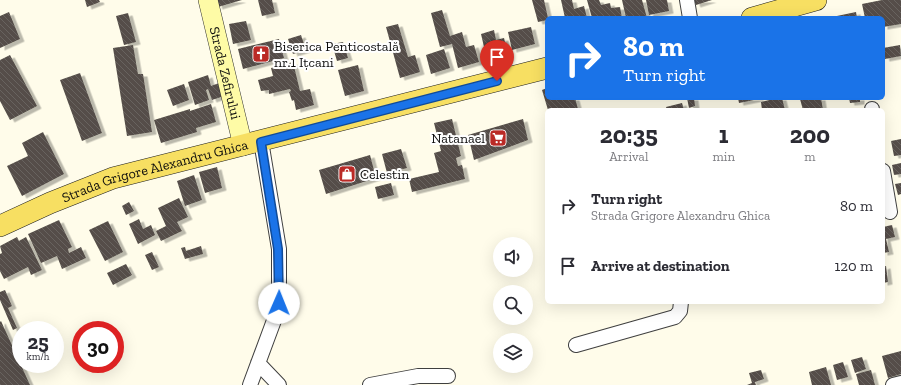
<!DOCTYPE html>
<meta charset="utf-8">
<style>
:root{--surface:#fff;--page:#f2f2f3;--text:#2b2b33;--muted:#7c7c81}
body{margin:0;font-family:"Zilla Slab",serif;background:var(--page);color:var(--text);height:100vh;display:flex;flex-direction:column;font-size:15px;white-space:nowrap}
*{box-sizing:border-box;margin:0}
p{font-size:13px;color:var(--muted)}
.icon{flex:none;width:22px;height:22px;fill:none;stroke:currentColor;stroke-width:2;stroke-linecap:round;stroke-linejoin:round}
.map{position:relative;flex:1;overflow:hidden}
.panel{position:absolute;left:545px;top:108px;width:340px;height:196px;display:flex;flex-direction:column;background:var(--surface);border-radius:6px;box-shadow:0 4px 16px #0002}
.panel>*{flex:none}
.banner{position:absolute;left:545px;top:16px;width:340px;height:84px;border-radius:6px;box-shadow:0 4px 16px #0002;background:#1a73e8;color:#fff;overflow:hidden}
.controls{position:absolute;left:493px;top:237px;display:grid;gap:8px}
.controls a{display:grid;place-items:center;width:40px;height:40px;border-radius:50%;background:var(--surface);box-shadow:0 4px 16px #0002;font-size:20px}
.speed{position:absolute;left:12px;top:321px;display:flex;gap:8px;font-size:20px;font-weight:700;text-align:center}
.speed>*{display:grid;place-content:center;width:52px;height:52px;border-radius:50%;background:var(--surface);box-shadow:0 4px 16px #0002;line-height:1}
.speed small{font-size:10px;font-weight:400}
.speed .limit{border:6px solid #d22;background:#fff;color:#111}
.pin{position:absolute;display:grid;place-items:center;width:34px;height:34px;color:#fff;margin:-41px -17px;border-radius:50% 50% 50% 0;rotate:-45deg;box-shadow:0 0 4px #0007}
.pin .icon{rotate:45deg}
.me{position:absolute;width:44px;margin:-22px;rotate:1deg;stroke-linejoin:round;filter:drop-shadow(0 0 3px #0008)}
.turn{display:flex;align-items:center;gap:14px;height:84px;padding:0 12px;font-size:18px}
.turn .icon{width:52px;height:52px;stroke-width:2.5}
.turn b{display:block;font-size:28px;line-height:34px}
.eta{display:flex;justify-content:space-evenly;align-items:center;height:68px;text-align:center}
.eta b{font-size:24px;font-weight:700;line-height:28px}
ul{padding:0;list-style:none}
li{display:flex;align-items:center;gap:12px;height:60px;padding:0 12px}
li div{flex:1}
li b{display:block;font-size:15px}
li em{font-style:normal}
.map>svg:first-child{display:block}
</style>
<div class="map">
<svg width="901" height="385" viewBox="0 0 901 385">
<defs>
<pattern id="building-back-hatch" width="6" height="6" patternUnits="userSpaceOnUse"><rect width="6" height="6" fill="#544e48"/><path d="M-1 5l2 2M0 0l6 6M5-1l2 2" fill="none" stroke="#68635e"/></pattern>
<filter id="shadow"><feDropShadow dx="4.5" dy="2.5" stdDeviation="0" flood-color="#0004"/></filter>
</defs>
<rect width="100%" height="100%" fill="#fffcea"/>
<path fill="url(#building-back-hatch)" filter="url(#shadow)" d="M85 0H99L100 2 87 7Z
M216 0H242L218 7Z
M258 0H272L275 13 262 16Z
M532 0H544L548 18H547V20L538 22Z
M561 0H572L574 9 584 6 587 18H565Z
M587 0H599L601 5 610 3 611 8 620 7 622 18H592Z
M622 0H642L647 18H626Z
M646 0H667L669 11 649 15Z
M694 0H712L696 5Z
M882 0H901V24L883 27V18H865L862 4Z
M442 10 450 36 462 32 466 47 474 45 479 62 458 68 452 44 440 47 431 13Z
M9 12 20 39 0 48V16Z
M856 12 857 18H833L832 17Z
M128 13 136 42 124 45 116 16Z
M246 21 251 40 233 44 229 24Z
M398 24 408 57 415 55 420 72 400 78 386 27Z
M531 27 535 44 512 50 508 32Z
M494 30 496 40 504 38 508 55 487 60 481 34Z
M301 35 306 50 293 54 288 39Z
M279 39 284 58 243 69 238 49Z
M343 42 348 58 337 61 332 44Z
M133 45 138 74H143L152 132 127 136 113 48Z
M900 45 901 56 885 59 883 48Z
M444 49 450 68 431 74 426 55Z
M10 55 37 106 10 120 0 101V60Z
M293 62 300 91 310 89 314 105 296 110 294 100 292 101 289 92 291 91 290 89 269 94V90L261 91 258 80 273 76 271 68Z
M358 65 364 91 345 96 338 70Z
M80 73 102 133 82 141 60 80Z
M208 75 211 86 219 83 224 96 212 100 208 89 206 90 209 100 195 105 188 82Z
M184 84 189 100 173 106 167 90Z
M547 88V98H575L578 109 548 110 542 90Z
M687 98H694L695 106 689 108Z
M738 98H759V99L739 103Z
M778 98H782L785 110H762L761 102Z
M804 98H821L823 110H803L800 99Z
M849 98H860V102L850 103Z
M682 103 684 110H667L666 107Z
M211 104 216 122 196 128 197 132 161 143 154 120 190 109V111Z
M452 119 461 156 456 158 458 166 462 165 465 179 412 192 409 179 439 172 434 153 441 151 434 123Z
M523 119 528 140 474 160 468 135Z
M43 132 64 174 22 196 7 166 28 156 22 143Z
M901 139V155L894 156 891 141Z
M401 149 407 168 387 173 382 154Z
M370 155 376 178 326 194 319 170Z
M901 163V174L894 175 892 165Z
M217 167 222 188 205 193 199 172Z
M194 175 202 200 185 206 177 181Z
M391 183 394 195 378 199 375 187Z
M901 183V194L898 195 895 184Z
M179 198 188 217 177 222 182 231 161 241 156 231 166 226 158 208Z
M129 202 134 211 126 215 122 206Z
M139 219 143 229 151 225 155 235 138 244 129 224Z
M59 220 72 247 68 249 69 253 81 247 86 258 62 269 57 256 41 263 28 234Z
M108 221 123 252 105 261 89 230Z
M892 225 895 237 886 239 889 252 883 253V227Z
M17 237 19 241 26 237 42 270 31 275 28 267 4 279 0 271V254L2 253 0 246Z
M201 246 203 254 185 259 181 248 185 247 186 251Z
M152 252 159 267 152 270 145 255Z
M126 264 132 275 113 285 107 273Z
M886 266 888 282 883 283V267Z
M5 290 12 306 8 308 17 328 13 330 0 300V292Z
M1 321 30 385H0V322Z
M901 351V374L888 378 882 356Z
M862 357 866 369 855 373 851 360Z
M843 362 848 377 837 380 833 365Z
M826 367 831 385H812L809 372Z
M761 370 764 379 755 382 756 385H747L752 383 749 373Z
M871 370 875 385H859L856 374Z"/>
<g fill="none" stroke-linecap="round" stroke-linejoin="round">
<g stroke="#3f3f3f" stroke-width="16">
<path id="street" d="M687 0 690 18
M872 109V110
M883 171 890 212
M576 345 675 317 680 311 681 302
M258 363 279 385
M250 385 276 315 279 292V249L261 141
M370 385 418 376H448
M893 385 901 383"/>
</g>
<g stroke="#2e2e2e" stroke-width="20">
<g id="secondary">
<path id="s1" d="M208 0 243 146"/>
</g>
</g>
<g stroke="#1d1d1d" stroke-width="22">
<g id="primary">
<path d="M752 18 816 0"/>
<path id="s2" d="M0 226 50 203 113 178 547 68"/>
</g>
</g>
<use href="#street" stroke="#fff" stroke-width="14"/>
<use href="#secondary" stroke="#fefba6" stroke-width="19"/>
<use href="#primary" stroke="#f7df62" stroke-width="21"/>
</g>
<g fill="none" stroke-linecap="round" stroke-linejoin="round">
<g stroke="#114b97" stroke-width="10">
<path id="route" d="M279 303 278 249 261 142 497 81"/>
</g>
<use href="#route" stroke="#1a73e8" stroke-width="7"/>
</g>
<defs>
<g id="church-square" transform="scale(0.9)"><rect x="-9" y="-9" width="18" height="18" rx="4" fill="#ba2a26" stroke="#fff"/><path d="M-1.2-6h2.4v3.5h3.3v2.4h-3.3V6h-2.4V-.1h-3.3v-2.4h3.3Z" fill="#fff"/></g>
<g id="supermarket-square" transform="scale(0.9)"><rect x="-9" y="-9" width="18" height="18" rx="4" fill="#ba2a26" stroke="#fff"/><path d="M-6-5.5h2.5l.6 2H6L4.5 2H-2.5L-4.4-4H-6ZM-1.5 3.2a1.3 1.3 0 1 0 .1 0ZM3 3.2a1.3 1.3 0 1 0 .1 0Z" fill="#fff"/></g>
<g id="shop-square" transform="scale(0.9)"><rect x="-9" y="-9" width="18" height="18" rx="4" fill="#ba2a26" stroke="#fff"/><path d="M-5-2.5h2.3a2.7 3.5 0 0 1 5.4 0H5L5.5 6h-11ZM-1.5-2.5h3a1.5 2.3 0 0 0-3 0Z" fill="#fff"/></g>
</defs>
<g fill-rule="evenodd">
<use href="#church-square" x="261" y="54"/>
<use href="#supermarket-square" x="498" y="138"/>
<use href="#shop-square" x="347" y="174"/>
</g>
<g text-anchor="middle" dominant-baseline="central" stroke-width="4" stroke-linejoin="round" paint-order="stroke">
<g font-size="14" fill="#0c0c0c" stroke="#fff" text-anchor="start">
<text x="274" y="46">Biserica Penticostală<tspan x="274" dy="16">nr.1 Ițcani</tspan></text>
<text x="485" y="138" text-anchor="end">Natanael</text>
<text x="360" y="174">Celestin</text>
</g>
<g font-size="14" fill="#0c0c0c" stroke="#fff">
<text stroke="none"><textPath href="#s1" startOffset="75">Strada Zefirului</textPath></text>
<text stroke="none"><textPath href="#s2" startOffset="165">Strada Grigore Alexandru Ghica</textPath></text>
</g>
</g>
</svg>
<div class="controls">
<a><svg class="icon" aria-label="sound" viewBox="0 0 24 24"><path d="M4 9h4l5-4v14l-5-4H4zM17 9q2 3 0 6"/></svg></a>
<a><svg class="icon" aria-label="search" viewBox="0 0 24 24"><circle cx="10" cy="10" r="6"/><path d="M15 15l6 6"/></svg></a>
<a><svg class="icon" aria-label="layers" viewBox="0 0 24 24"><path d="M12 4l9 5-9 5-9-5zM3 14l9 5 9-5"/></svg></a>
</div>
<div class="speed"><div>25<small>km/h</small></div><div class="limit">30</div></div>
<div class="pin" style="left:497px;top:81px;background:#d93025"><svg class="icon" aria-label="arrive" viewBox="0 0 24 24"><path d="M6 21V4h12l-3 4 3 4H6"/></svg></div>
<svg class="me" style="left:279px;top:303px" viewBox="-20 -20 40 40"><circle r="19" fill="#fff"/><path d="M0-13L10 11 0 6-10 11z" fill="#1a73e8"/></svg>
<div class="banner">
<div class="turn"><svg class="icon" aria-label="right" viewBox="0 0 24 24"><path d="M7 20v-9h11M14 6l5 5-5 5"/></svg><div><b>80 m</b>Turn right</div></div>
</div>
<section class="panel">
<div class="eta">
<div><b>20:35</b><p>Arrival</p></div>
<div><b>1</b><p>min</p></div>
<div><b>200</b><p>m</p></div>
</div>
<ul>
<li><svg class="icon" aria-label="right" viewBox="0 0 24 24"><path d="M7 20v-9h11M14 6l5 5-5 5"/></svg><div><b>Turn right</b><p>Strada Grigore Alexandru Ghica</p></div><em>80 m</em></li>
<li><svg class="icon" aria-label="arrive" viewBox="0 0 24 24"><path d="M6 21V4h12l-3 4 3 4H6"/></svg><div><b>Arrive at destination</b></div><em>120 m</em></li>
</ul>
</section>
</div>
